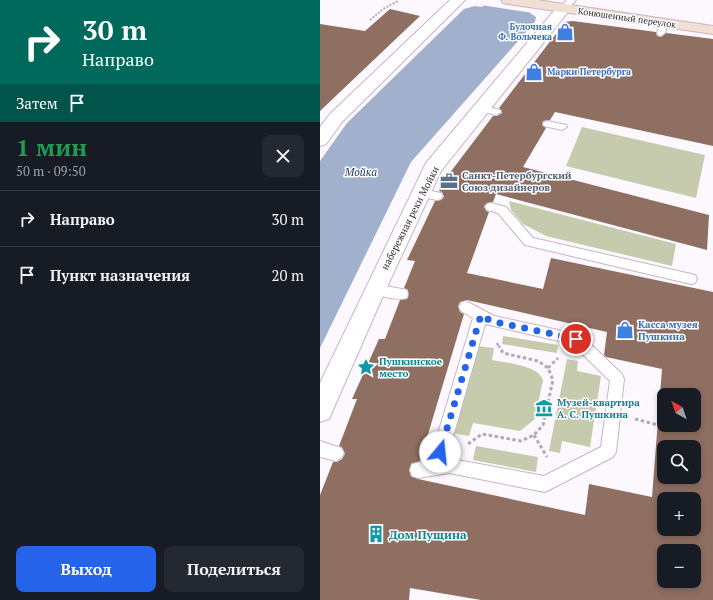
<!DOCTYPE html>
<html lang="ru">
<meta charset="utf-8">
<style>
:root{--surface:#171b24;--page:#242831;--text:#f1f3f6;--muted:#9ea1a6;--line:#363941;--accent:#2563eb}
body{margin:0;font-family:"PT Serif",serif;background:var(--page);color:var(--text);height:100vh;display:flex;flex-direction:column;font-size:15px;white-space:nowrap}
*{box-sizing:border-box;margin:0}
p{font-size:13px;color:var(--muted)}
.icon{flex:none;width:22px;height:22px;fill:none;stroke:currentColor;stroke-width:2;stroke-linecap:round;stroke-linejoin:round}
.map{position:relative;flex:1;overflow:hidden}
.details{display:flex;flex-direction:column;background:var(--surface);width:320px}
.details>*{flex:none}
.guide{background:#00695c;color:#fff;overflow:hidden}
.needle{width:26px;rotate:320deg}
.buttons{position:absolute;left:337px;top:388px;display:grid;gap:8px}
.buttons a{display:grid;place-items:center;width:44px;height:44px;border-radius:8px;background:var(--surface);box-shadow:0 2px 6px #0003;font-size:20px}
.pin{position:absolute;display:grid;place-items:center;width:34px;height:34px;color:#fff;margin:-17px;border:2px solid #fff;border-radius:50%;box-shadow:0 1px 4px #0007}
.me{position:absolute;width:44px;margin:-22px;rotate:17deg;stroke-linejoin:round;filter:drop-shadow(0 0 3px #0008)}
.turn{display:flex;align-items:center;gap:14px;height:84px;padding:0 16px;font-size:18px}
.turn .icon{width:52px;height:52px;stroke-width:2.5}
.turn b{display:block;font-size:28px;line-height:34px}
.then{display:flex;align-items:center;height:38px;padding:0 16px;background:#0003;gap:8px;font-size:15px}
.round{display:grid;place-items:center;flex:none;width:42px;height:42px;border-radius:8px;background:var(--page)}
.head{display:flex;align-items:center;justify-content:space-between;height:68px;padding:0 16px}
h1{font-size:24px;font-weight:600;line-height:30px;color:#1e9e55}
.cta{display:flex;gap:8px;margin-top:auto;padding:8px 16px}
.cta a{flex:1;height:46px;border-radius:8px;background:var(--accent);color:#fff;font-size:16px;font-weight:600;line-height:46px;text-align:center}
.cta a+a{background:var(--page);color:var(--text)}
ul{padding:0;list-style:none}
li{display:flex;align-items:center;gap:12px;height:56px;padding:0 16px;border-top:1px solid var(--line)}
li div{flex:1}
li b{display:block;font-size:15px}
li em{font-style:normal}
main{display:flex;flex:1;min-height:0}
.map>svg:first-child{display:block}
</style>
<main>
<section class="details">
<div class="guide">
<div class="turn"><svg class="icon" aria-label="right" viewBox="0 0 24 24"><path d="M7 20v-9h11M14 6l5 5-5 5"/></svg><div><b>30 m</b>Направо</div></div>
<div class="then">Затем<svg class="icon" aria-label="arrive" viewBox="0 0 24 24"><path d="M6 21V4h12l-3 4 3 4H6"/></svg></div>
</div>
<div class="head"><div><h1>1 мин</h1><p>50 m · 09:50</p></div><a class="round"><svg class="icon" aria-label="close" viewBox="0 0 24 24"><path d="M6 6l12 12M18 6L6 18"/></svg></a></div>
<ul>
<li><svg class="icon" aria-label="right" viewBox="0 0 24 24"><path d="M7 20v-9h11M14 6l5 5-5 5"/></svg><div><b>Направо</b></div><em>30 m</em></li>
<li><svg class="icon" aria-label="arrive" viewBox="0 0 24 24"><path d="M6 21V4h12l-3 4 3 4H6"/></svg><div><b>Пункт назначения</b></div><em>20 m</em></li>
</ul>
<div class="cta"><a>Выход</a><a>Поделиться</a></div>
</section>
<div class="map">
<svg width="393" height="600" viewBox="0 0 393 600">
<rect width="100%" height="100%" fill="#fdf8fd"/>
<path fill="#c6cbae" d="M262 127 385 155 376 198 246 166Z
M189 201 356 244 352 266 226 236 203 224 191 210Z
M183 336 238 345 237 353 182 344Z
M157 346 174 348 172 360C187 363 218 365 223 380L215 419 200 431 153 423 149 436 132 433Z
M247 359 258 361 257 371 281 376 270 447 242 441 240 453 229 451Z
M156 446 218 457 216 472 153 460Z"/>
<path fill="#a0b0cd" d="M169 0H222L210 13 216 17 215 22 91 162 0 348V161L27 123 144 9 155 6 162 7Z"/>
<path fill="#fdf8fd" d="M166 0H224L213 13 161 5Z"/>
<path fill="#8e6f62" fill-rule="evenodd" d="M70 9 100 16 0 111V24L45 31Z
M253 21 336 32 337 36 341 37 346 33 393 39V146L235 112 230 120 223 121 222 125 226 128 203 167 389 215 387 250 176 194 173 202 167 203 164 206 166 211 169 212 147 273 223 289 231 258 393 292V600H161L90 588 89 600H0V495L13 462H17L22 459 25 454 22 447 19 446 37 399H32L59 339H65L80 300 88 298V290L84 288 95 261 87 260 115 201 121 200 124 197 122 192 119 191 129 174 173 116H177L182 113V111L179 108 245 22ZM147 300 287 332 284 355 286 357 342 369 332 497 269 484 265 515 98 479 91 476 89 470 91 464 100 461 144 314 140 312 138 306 140 302ZM344 395H374V425H344ZM344 447H374V477H344ZM344 499H374V529H344ZM344 551H374V581H344Z"/>
<g fill="none" stroke-linecap="round" stroke-linejoin="round">
<g stroke="#c8b3ca" stroke-width="2">
<path id="lane" d="M247 0H256L246 11H240L239 9Z
M344 20 348 23 345 33 341 36 338 35 337 33 340 23Z
M161 105 180 110 181 112 176 115 157 110 156 108 157 106Z
M228 121 246 125 247 127 242 130 224 126 223 124 224 122Z
M101 189 121 193 123 196 121 199 117 200 97 196 95 193 97 190Z
M171 203 186 207 213 238 371 274 375 275 377 279 375 283 371 284 205 245 178 213 167 210 165 207 167 204Z
M55 284 87 290 88 294 87 298C77 301 60 296 50 293L49 289 50 285Z
M146 301 174 316 261 335 302 374 304 379 296 452 293 457 225 492 129 473 98 478 92 476 90 470 92 464 110 460 153 318 141 311 139 307 141 303ZM165 324 252 344 290 381 281 447 224 476 127 458Z
M0 441 21 448 24 453 21 458 16 461 0 457Z"/>
</g>
<g stroke="#c8b3ca" stroke-width="2">
<path id="street" d="M130 0H145L22 122 6 144 0 146V127L10 114Z
M243 5 248 6 250 9 248 12 121 171 66 289 9 419 0 422V383L106 163 238 6Z"/>
</g>
<g stroke="#c8b3ca" stroke-width="2">
<path id="secondary" d="M181 0H217L393 26V34L188 4 183 3Z"/>
</g>
<path stroke="#b2acb2" stroke-width="2" stroke-dasharray="2 1.5" stroke-linecap="butt" d="M50 20 63 9 78 1"/>
<path stroke="#b2acb2" stroke-width="2.5" stroke-dasharray="3 2" stroke-linecap="butt" d="M177 343 179 347"/>
<path stroke="#b2acb2" stroke-width="3" stroke-dasharray="3.5 2.5" stroke-linecap="butt" d="M228 368 238 358
M315 419 338 425
M214 435 227 457
M148 444 162 434 201 441 214 435 223 425 233 380 228 368 218 361 183 353 179 346"/>
<use href="#lane" fill="#fff" fill-rule="evenodd"/>
<use href="#street" fill="#fff" fill-rule="evenodd"/>
<use href="#secondary" fill="#f2dfd3" fill-rule="evenodd"/>
</g>
<g fill="none" stroke-linecap="round" stroke-linejoin="round">
<path stroke="#2563eb" stroke-width="7" stroke-dasharray="0 12.6" d="M120 452 161 315 171 321 256 339"/>
</g>
<defs>
<g id="shop-bare" transform="scale(1.38)"><path d="M-5-2.5h2.3a2.7 3.5 0 0 1 5.4 0H5L5.5 6h-11ZM-1.5-2.5h3a1.5 2.3 0 0 0-3 0Z" fill="#3f7fe0" stroke="#fff" stroke-width="2.5" paint-order="stroke"/></g>
<g id="office-bare" transform="scale(1.38)"><path d="M-6-3h4V-5.5h4V-3h4V5H-6ZM-1-4.5V-3h2v-1.5ZM-6 0V1H6V0Z" fill="#5c6f8a" stroke="#fff" stroke-width="2.5" paint-order="stroke"/></g>
<g id="sight-bare" transform="scale(1.38)"><path d="M0-6L1.8-2.2L6-1.7L2.9 1.2L3.7 5.4L0 3.3L-3.7 5.4L-2.9 1.2L-6-1.7L-1.8-2.2Z" fill="#0f9aa8" stroke="#fff" stroke-width="2.5" paint-order="stroke"/></g>
<g id="museum-bare" transform="scale(1.38)"><path d="M0-6L6-3V-2H-6V-3ZM-5-1h2V3h-2ZM-1-1h2V3h-2ZM3-1h2V3H3ZM-6 4H6V6H-6Z" fill="#0f9aa8" stroke="#fff" stroke-width="2.5" paint-order="stroke"/></g>
<g id="building-bare" transform="scale(1.38)"><path d="M-4-6H4V6H1V3H-1V6H-4ZM-2.5-4.3h1.7v1.8h-1.7ZM.8-4.3h1.7v1.8H.8ZM-2.5-1h1.7V.8h-1.7ZM.8-1h1.7V.8H.8Z" fill="#0f9aa8" stroke="#fff" stroke-width="2.5" paint-order="stroke"/></g>
</defs>
<g fill-rule="evenodd">
<use href="#shop-bare" x="245" y="32"/>
<use href="#shop-bare" x="214" y="72"/>
<use href="#office-bare" x="129" y="181"/>
<use href="#shop-bare" x="305" y="330"/>
<use href="#sight-bare" x="46" y="367"/>
<use href="#museum-bare" x="224" y="408"/>
<use href="#building-bare" x="56" y="534"/>
</g>
<g text-anchor="middle" dominant-baseline="central" stroke-width="3" stroke-linejoin="round" paint-order="stroke">
<g font-size="9" fill="#302831" stroke="#fff">
<text transform="translate(307 18) rotate(8)">Конюшенный переулок</text>
</g>
<g font-size="9" font-weight="bold" fill="#366cbe" stroke="#fff" text-anchor="end">
<text x="232" y="27">Булочная<tspan x="232" dy="10">Ф. Вольчека</tspan></text>
<text x="227" y="72" text-anchor="start">Марки Петербурга</text>
</g>
<g font-size="10" font-weight="bold" fill="#4e5e75" stroke="#fff" text-anchor="start">
<text x="142" y="175">Санкт-Петербургский<tspan x="142" dy="12">Союз дизайнеров</tspan></text>
</g>
<g font-size="10" fill="#302831" stroke="#fff">
<text transform="translate(90 218) rotate(-63)">набережная реки Мойки</text>
</g>
<g font-size="10" font-weight="bold" fill="#366cbe" stroke="#fff" text-anchor="start">
<text x="318" y="324">Касса музея<tspan x="318" dy="12">Пушкина</tspan></text>
</g>
<g font-size="10" font-weight="bold" fill="#0d838f" stroke="#fff" text-anchor="start">
<text x="59" y="361">Пушкинское<tspan x="59" dy="12">место</tspan></text>
<text x="237" y="402">Музей-квартира<tspan x="237" dy="12">А. С. Пушкина</tspan></text>
</g>
<g font-size="11" font-style="italic" fill="#1d335a" stroke="#fff">
<text x="41" y="172">Мойка</text>
</g>
<g font-size="12" font-weight="bold" fill="#0d838f" stroke="#fff" text-anchor="start">
<text x="69" y="534">Дом Пущина</text>
</g>
</g>
</svg>
<div class="buttons">
<a><svg class="needle" viewBox="-14 -14 28 28"><path d="M0-13l5 13h-10z" fill="#e53935"/><path d="M0 13l5-13h-10z" fill="#9ea1a6"/></svg></a>
<a><svg class="icon" aria-label="search" viewBox="0 0 24 24"><circle cx="10" cy="10" r="6"/><path d="M15 15l6 6"/></svg></a>
<a>+</a>
<a>−</a>
</div>
<div class="pin" style="left:256px;top:339px;background:#d93025"><svg class="icon" aria-label="arrive" viewBox="0 0 24 24"><path d="M6 21V4h12l-3 4 3 4H6"/></svg></div>
<svg class="me" style="left:120px;top:452px" viewBox="-20 -20 40 40"><circle r="19" fill="#fff"/><path d="M0-13L10 11 0 6-10 11z" fill="#2563eb"/></svg>
</div>
</main>
